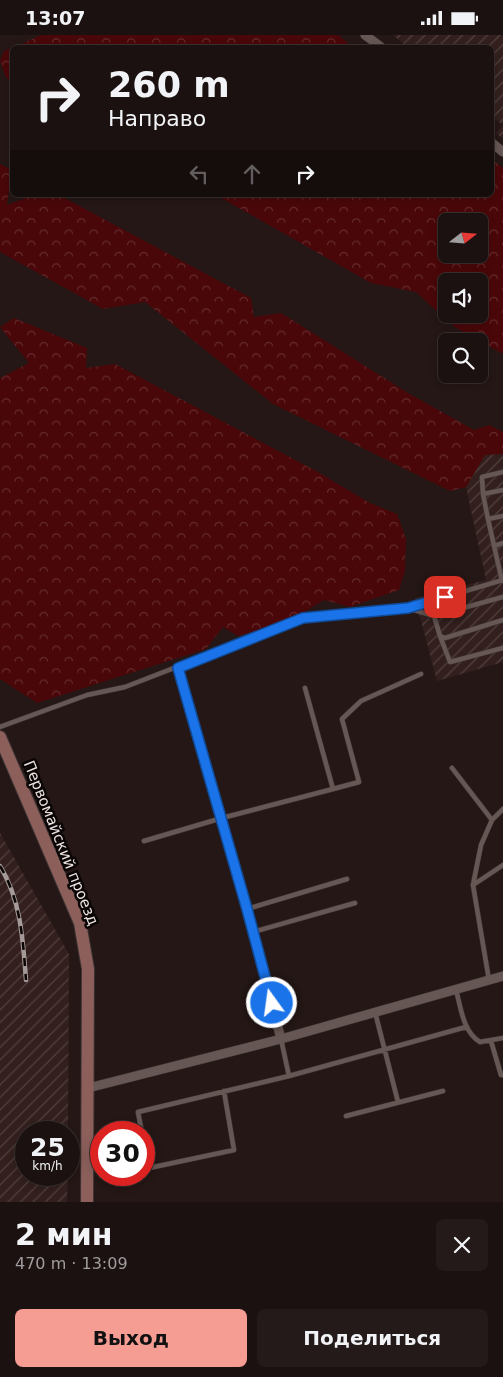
<!DOCTYPE html>
<html lang="ru">
<meta charset="utf-8">
<style>
:root{--surface:#1b1110;--page:#241a19;--text:#f1f3f6;--muted:#a09d9f;--line:#393130;--accent:#f59c93}
body{margin:0;font-family:"DejaVu Sans",sans-serif;background:var(--page);color:var(--text);height:100vh;display:flex;flex-direction:column;font-size:19px;white-space:nowrap}
*{box-sizing:border-box;margin:0}
p{font-size:16px;color:var(--muted)}
.icon{flex:none;width:28px;height:28px;fill:none;stroke:currentColor;stroke-width:2;stroke-linecap:round;stroke-linejoin:round}
.map{position:relative;height:1167px;overflow:hidden}
.details{display:flex;flex-direction:column;background:var(--surface);flex:1}
.details>*{flex:none}
.top-card{position:absolute;left:10px;top:10px;width:484px;height:152px;border-radius:8px;box-shadow:0 2px 8px #0003,0 0 0 1px var(--line);background:#1b1110;color:var(--text);overflow:hidden}
.needle{width:32px;rotate:73deg}
.buttons{position:absolute;left:438px;top:178px;display:grid;gap:10px}
.buttons a{display:grid;place-items:center;width:50px;height:50px;border-radius:8px;background:var(--surface);box-shadow:0 2px 8px #0003,0 0 0 1px var(--line);font-size:25px}
.speed{position:absolute;left:15px;top:1086px;display:flex;gap:10px;font-size:25px;font-weight:700;text-align:center}
.speed>*{display:grid;place-content:center;width:65px;height:65px;border-radius:50%;background:var(--surface);box-shadow:0 2px 8px #0003,0 0 0 1px var(--line);line-height:1}
.speed small{font-size:12px;font-weight:400}
.speed .limit{border:8px solid #d22;background:#fff;color:#111}
.pin{position:absolute;display:grid;place-items:center;width:42px;height:42px;color:#fff;margin:-21px;border-radius:10px;box-shadow:0 2px 8px #0006}
.me{position:absolute;width:55px;margin:-28px;rotate:346deg;stroke-linejoin:round;filter:drop-shadow(0 0 4px #0008)}
.turn{display:flex;align-items:center;gap:18px;height:105px;padding:0 15px;font-size:22px}
.turn .icon{width:65px;height:65px;stroke-width:2.5}
.turn b{display:block;font-size:35px;line-height:42px}
.lanes{display:flex;align-items:center;height:48px;padding:0 15px;background:#0003;justify-content:center;gap:25px;direction:ltr}
.lanes .off{opacity:.35}
.round{display:grid;place-items:center;flex:none;width:52px;height:52px;border-radius:8px;background:var(--page)}
.headline{display:flex;align-items:center;justify-content:space-between;height:85px;padding:0 15px}
h1{font-size:30px;font-weight:700;line-height:38px}
.button{display:flex;gap:10px;margin-top:auto;padding:10px 15px}
.button a{flex:1;height:58px;border-radius:8px;background:var(--accent);color:#111;font-size:20px;font-weight:700;line-height:58px;text-align:center}
.button a+a{background:var(--page);color:var(--text)}
.status{display:flex;justify-content:space-between;align-items:center;height:35px;padding:0 25px;background:var(--surface);direction:ltr}
.status svg{height:14px;fill:currentColor}
.map>svg:first-child{display:block}
</style>
<div class="status"><b>13:07</b><svg viewBox="0 0 49 12"><path d="M0 12V9h3v3zM5 12V6h3v6zM10 12V3h3v9zM15 12V0h3v12zM26 1h20v11H26zM47 4h2v5h-2z"/></svg></div>
<div class="map">
<svg width="503" height="1167" viewBox="0 0 503 1167">
<defs>
<pattern id="industrial-furrows" width="10" height="10" patternUnits="userSpaceOnUse" patternTransform="scale(1.25)"><rect width="10" height="10" fill="#33201e"/><path d="M-1 1l2-2M0 10L10 0M9 11l2-2" fill="none" stroke="#51403e"/></pattern>
<pattern id="forest-crowns" width="20" height="18" patternUnits="userSpaceOnUse" patternTransform="scale(1.25)"><rect width="20" height="18" fill="#4a0709"/><path d="M2 6a3 3 0 1 1 6 0M12 15a3 3 0 1 1 6 0" fill="none" stroke="#642b2d"/></pattern>
</defs>
<rect width="100%" height="100%" fill="#241715"/>
<path fill="url(#industrial-furrows)" d="M393 0H503V104L496 98 503 90 491 81V12H407Z
M503 419V627L437 646 415 563 486 545 466 452 485 420Z
M0 798 69 919 68 1097 26 1098V1140H68L67 1167H0Z"/>
<path fill="url(#forest-crowns)" fill-rule="evenodd" d="M41 0H338L353 12H15Z
M12 13V46L6 43 0 26 4 16Z
M491 124 503 133V319L453 291 416 257 371 248 216 160H491ZM446 186H479V219H446ZM446 246H479V279H446Z
M0 129 12 135 7 170 34 160H59L251 263 254 282 281 278 408 358 474 395 489 390 503 397V419L485 420 466 452 450 456 273 369 145 267 103 274 0 217Z
M14 283 87 313 86 333 115 329 316 436 370 468 397 479 406 504 405 536 399 555 350 572 324 565 286 588 238 601 223 592 206 614 37 668 0 644V343L29 328 0 292Z"/>
<g fill="none" stroke-linecap="round" stroke-linejoin="round">
<g stroke="#3d3434" stroke-width="5.5">
<path id="service" d="M483 459 482 442 503 437
M488 484 483 459 503 455
M494 511 503 508
M502 546 488 484 503 481
M408 573 434 581 503 562
M434 581 440 601 445 603 503 585
M440 601 450 627 503 613
M0 692 87 660 125 652 303 583 408 573 503 545
M452 733 492 785 481 810 473 850 489 945
M333 754 359 747 342 684 361 666 421 639
M492 785 503 774
M144 806 222 783 333 754 305 653
M473 850 503 830
M247 874 347 844
M253 897 355 868
M456 955C461 973 463 997 480 1007L503 1003
M375 977 398 1067
M491 1006 501 1040H503
M289 1041 466 992
M346 1081 443 1056
M142 1098 138 1077 289 1041 281 1004
M144 1106 149 1133 234 1115 224 1056"/>
</g>
<g stroke="#3d3434" stroke-width="10">
<path id="minor" d="M365 0 381 12
M491 107 503 117
M178 633 247 874 281 1004
M88 1053 281 1004 503 941"/>
</g>
<g stroke="#3d3434" stroke-width="14">
<path id="secondary" d="M0 702 80 888 88 934 87 1167"/>
</g>
<use href="#service" stroke="#665654" stroke-width="4.5"/>
<use href="#minor" stroke="#665654" stroke-width="9"/>
<use href="#secondary" stroke="#8c5f5b" stroke-width="12"/>
<g stroke="#a59a98" stroke-width="4.5">
<path id="rail" d="M0 831C21 865 23 906 26 945"/>
</g>
<use href="#rail" stroke="#090504" stroke-width="2.5" stroke-dasharray="8" stroke-linecap="butt"/>
</g>
<g fill="none" stroke-linecap="round" stroke-linejoin="round">
<g stroke="#114b97" stroke-width="12">
<path id="route" d="M272 968 247 874 178 633 303 583 408 573 445 562"/>
</g>
<use href="#route" stroke="#1a73e8" stroke-width="9"/>
</g>
<g text-anchor="middle" dominant-baseline="central" stroke-width="5" stroke-linejoin="round" paint-order="stroke">
<g font-size="15" fill="#ece2e1" stroke="#090504">
<text transform="translate(61 808) rotate(68)">Первомайский проезд</text>
</g>
</g>
</svg>
<div class="buttons">
<a><svg class="needle" viewBox="-14 -14 28 28"><path d="M0-13l5 13h-10z" fill="#e53935"/><path d="M0 13l5-13h-10z" fill="#a09d9f"/></svg></a>
<a><svg class="icon" aria-label="sound" viewBox="0 0 24 24"><path d="M4 9h4l5-4v14l-5-4H4zM17 9q2 3 0 6"/></svg></a>
<a><svg class="icon" aria-label="search" viewBox="0 0 24 24"><circle cx="10" cy="10" r="6"/><path d="M15 15l6 6"/></svg></a>
</div>
<div class="speed"><div>25<small>km/h</small></div><div class="limit">30</div></div>
<div class="pin" style="left:445px;top:562px;background:#d93025"><svg class="icon" aria-label="arrive" viewBox="0 0 24 24"><path d="M6 21V4h12l-3 4 3 4H6"/></svg></div>
<svg class="me" style="left:272px;top:968px" viewBox="-20 -20 40 40"><circle r="17" fill="#1a73e8" stroke="#fff" stroke-width="3"/><path d="M0-11L8 9 0 5-8 9z" fill="#fff"/></svg>
<div class="top-card">
<div class="turn"><svg class="icon" aria-label="right" viewBox="0 0 24 24"><path d="M7 20v-9h11M14 6l5 5-5 5"/></svg><div><b>260 m</b>Направо</div></div>
<div class="lanes"><svg class="icon off" aria-label="left" viewBox="0 0 24 24"><path d="M17 20v-9H6M10 6l-5 5 5 5"/></svg><svg class="icon off" aria-label="ahead" viewBox="0 0 24 24"><path d="M12 20V5M6 11l6-6 6 6"/></svg><svg class="icon" aria-label="right" viewBox="0 0 24 24"><path d="M7 20v-9h11M14 6l5 5-5 5"/></svg></div>
</div>
</div>
<section class="details">
<div class="headline"><div><h1>2 мин</h1><p>470 m · 13:09</p></div><a class="round"><svg class="icon" aria-label="close" viewBox="0 0 24 24"><path d="M6 6l12 12M18 6L6 18"/></svg></a></div>
<div class="button"><a>Выход</a><a>Поделиться</a></div>
</section>
